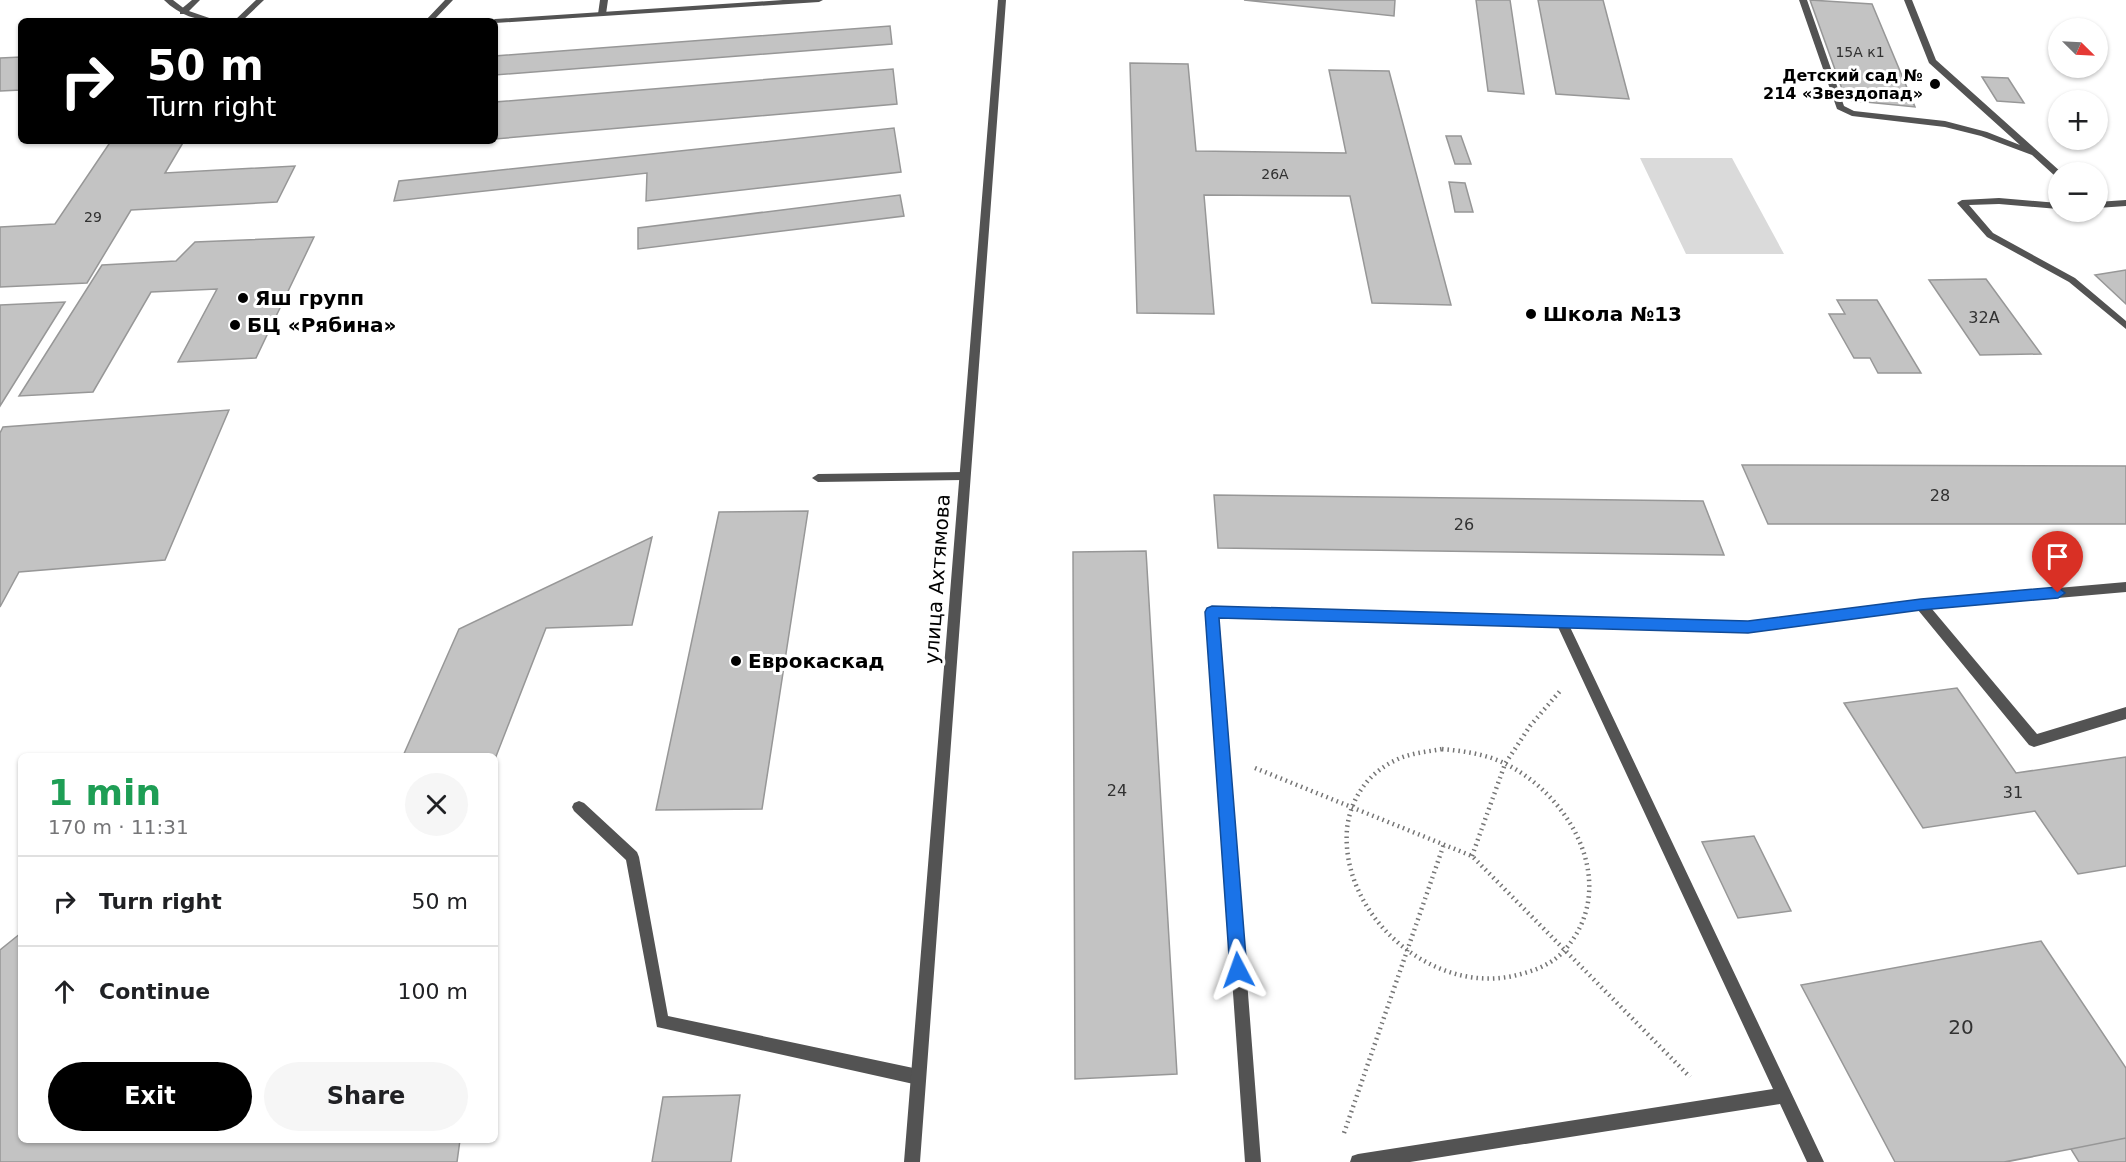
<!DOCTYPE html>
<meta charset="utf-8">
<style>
:root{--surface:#fff;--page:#f6f6f6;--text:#202124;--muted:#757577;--line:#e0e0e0;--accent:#000}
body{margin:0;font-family:"DejaVu Sans",sans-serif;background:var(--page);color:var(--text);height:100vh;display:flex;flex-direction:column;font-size:22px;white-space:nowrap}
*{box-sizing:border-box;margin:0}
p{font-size:20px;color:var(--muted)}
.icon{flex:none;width:33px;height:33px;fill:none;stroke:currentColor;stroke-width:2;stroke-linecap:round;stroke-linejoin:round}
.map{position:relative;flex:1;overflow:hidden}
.panel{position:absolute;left:18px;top:753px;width:480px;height:390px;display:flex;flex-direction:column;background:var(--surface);border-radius:9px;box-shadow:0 2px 4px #0004}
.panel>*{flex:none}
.top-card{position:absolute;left:18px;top:18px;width:480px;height:126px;border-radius:9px;box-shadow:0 2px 4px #0004;background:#000;color:#fff;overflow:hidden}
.needle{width:39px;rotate:114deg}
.fabs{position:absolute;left:2048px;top:18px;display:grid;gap:12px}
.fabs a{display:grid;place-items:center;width:60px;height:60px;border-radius:50%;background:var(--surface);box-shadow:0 2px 4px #0004;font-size:30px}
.pin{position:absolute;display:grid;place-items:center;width:51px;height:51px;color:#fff;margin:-62px -26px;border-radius:50% 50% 50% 0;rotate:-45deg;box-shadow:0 0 6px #0007}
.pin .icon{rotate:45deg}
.me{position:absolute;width:66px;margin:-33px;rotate:356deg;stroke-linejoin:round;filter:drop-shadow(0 0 4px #0008)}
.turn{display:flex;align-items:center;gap:21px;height:126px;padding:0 30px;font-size:27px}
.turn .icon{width:78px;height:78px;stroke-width:2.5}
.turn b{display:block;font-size:42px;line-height:51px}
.round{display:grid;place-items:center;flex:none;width:63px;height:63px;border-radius:32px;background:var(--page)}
.head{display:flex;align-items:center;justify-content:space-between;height:102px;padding:0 30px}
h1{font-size:36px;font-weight:700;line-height:45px;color:#1e9e55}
.button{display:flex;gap:12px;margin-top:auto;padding:12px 30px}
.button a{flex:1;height:69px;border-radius:36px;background:var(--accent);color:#fff;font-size:24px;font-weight:700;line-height:69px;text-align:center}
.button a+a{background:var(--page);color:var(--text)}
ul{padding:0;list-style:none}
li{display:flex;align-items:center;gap:18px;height:90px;padding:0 30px;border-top:2px solid var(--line)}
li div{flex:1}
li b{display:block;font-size:22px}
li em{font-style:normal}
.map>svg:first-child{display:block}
</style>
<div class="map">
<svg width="2126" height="1162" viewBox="0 0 2126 1162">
<rect width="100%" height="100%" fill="#fff"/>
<path fill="#dadada" d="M1640 158H1732L1784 254H1686Z"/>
<path fill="#c3c3c3" stroke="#979797" stroke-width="1.5" d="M1244 0H1395L1394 16Z
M1476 0H1510L1524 94 1488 91Z
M1538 0H1603L1629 99 1556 94Z
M1810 0 1872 4 1915 107 1846 100Z
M890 26 892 44 495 75V56Z
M21 57V90L0 91V58Z
M1130 63 1188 64 1196 151 1346 153 1329 70 1389 71 1451 305 1372 303 1350 196 1204 195 1214 314 1137 313Z
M893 69 897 104 495 139V102Z
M1982 77 2008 78 2024 103 1997 101Z
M894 128 901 172 646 201 647 173 394 201 399 181Z
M1446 136H1461L1471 164H1455Z
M111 141H184L165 173 295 166 277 202 131 210 87 283 0 287V227L55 224Z
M1449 182 1465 183 1473 212H1455Z
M900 195 904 216 638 249V228Z
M314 237 256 358 178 362 217 289 151 292 93 392 19 396 102 265 176 261 195 242Z
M2126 270V304L2095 275Z
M1986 279 2041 354 1980 355 1929 280Z
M1837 300H1877L1921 373H1878L1870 358H1854L1829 314H1845Z
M65 302 0 406V305Z
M229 410 165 560 19 572 0 607V433L3 427Z
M1742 465 2126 466V524H1768Z
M1214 495 1703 501 1724 555 1218 548Z
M808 511 762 809 656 810 719 512Z
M652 537 632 625 546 628 495 759V756H403L459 629Z
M1146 551 1177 1074 1075 1079 1073 552Z
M1957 688 2016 773 2126 757V866L2078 874 2035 811 1923 828 1844 703Z
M1754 836 1791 911 1738 918 1702 842Z
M21 933V1140H460L457 1162H0V950Z
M2041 941 2126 1068V1162H2079L2071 1149 2004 1162H1895L1801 985Z
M2041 941 2126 1068V1138L2006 1162H1895L1801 985Z
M740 1095 731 1162H652L663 1097Z"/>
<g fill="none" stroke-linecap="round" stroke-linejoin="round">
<path stroke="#757575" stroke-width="4.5" stroke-dasharray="1.5 4" stroke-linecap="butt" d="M1442 749C1463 751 1485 754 1504 763 1572 796 1623 888 1562 953 1549 966 1531 972 1513 976 1430 994 1340 914 1347 829 1350 800 1367 774 1394 761 1409 753 1426 752 1442 749Z
M1255 768 1472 856 1690 1077
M1472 856 1505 764 1530 726 1560 691
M1344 1133 1444 844"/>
<path fill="#535353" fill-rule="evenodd" d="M192 0H200L186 14H180V10Z
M256 0H264L242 21H234Z
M445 0H453L433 21H425Z
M600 0H608L606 14 602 16 598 14Z
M1799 0H1807L1844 106 1854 111 1945 121 1987 132 2020 145 1929 63 1904 0H1912L1936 60 2061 172H2058V177L2055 176 2032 155 1981 136 1945 127 1852 116 1837 109Z
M1999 198 2058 203V209L1999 204 1969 205 1993 233 2075 278 2126 321V329L2069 282 1987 237 1957 203 1962 200Z
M2126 200V206L2097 208V202Z
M964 472 970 476 964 480 818 482 812 478 818 474Z
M2126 582V592L1932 609 2037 734 2126 707V719L2034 747 2029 745 1918 610 1748 632 1570 627 1824 1162H1807L1780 1104 1410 1162H1350L1352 1156 1358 1154 1773 1089 1558 627 1219 617 1261 1162H1245L1206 612 1208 608 1212 607 1748 622 1921 600Z
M579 801 584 803 637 852 639 857 668 1016 918 1069 924 1071 926 1077 924 1083 918 1085 657 1027 626 860 574 811 572 807 574 803Z"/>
<path fill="#535353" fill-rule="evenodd" d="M164 0H173L186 10 218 21C197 21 179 15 164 0Z
M783 0H823L819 2 495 23V21H491L495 19Z
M998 0H1006L920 1162H904Z"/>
</g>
<path fill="#1a73e8" stroke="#114b97" stroke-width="1.5" d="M2058 587 2065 593 2058 598 1921 610 1748 633 1219 618 1247 970 1244 976 1238 979 1232 976 1230 970 1205 612 1207 608 1212 606 1748 621 1921 599Z"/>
<g fill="#000" stroke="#fff" stroke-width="2">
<circle cx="1935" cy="84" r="6"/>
<circle cx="243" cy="298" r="6"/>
<circle cx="1531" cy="314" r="6"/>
<circle cx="235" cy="325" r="6"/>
<circle cx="736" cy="661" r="6"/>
</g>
<g text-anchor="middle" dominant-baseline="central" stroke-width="6" stroke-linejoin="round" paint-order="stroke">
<g font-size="14" fill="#313131">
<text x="1860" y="52">15А к1</text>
<text x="1275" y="174">26А</text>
<text x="93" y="217">29</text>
</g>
<g font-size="16" font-weight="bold" fill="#000" stroke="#fff" text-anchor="end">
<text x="1923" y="75">Детский сад №<tspan x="1923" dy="18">214 «Звездопад»</tspan></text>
</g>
<g font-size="16" fill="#313131">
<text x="1984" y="317">32А</text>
<text x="1940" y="495">28</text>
<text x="1464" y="524">26</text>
<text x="1117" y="790">24</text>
<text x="2013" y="792">31</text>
</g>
<g font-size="20" font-weight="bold" fill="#000" stroke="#fff" text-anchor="start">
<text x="255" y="298">Яш групп</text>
<text x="1543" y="314">Школа №13</text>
<text x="247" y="325">БЦ «Рябина»</text>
<text x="748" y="661">Еврокаскад</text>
</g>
<g font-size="20" fill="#000" stroke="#fff">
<text transform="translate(937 579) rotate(-86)">улица Ахтямова</text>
</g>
<g font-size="20" fill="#313131">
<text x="1961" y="1027">20</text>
</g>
</g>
</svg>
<div class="fabs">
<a><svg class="needle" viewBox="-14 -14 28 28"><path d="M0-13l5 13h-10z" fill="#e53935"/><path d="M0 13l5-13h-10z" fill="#757577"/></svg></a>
<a>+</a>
<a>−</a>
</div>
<div class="pin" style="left:2058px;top:593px;background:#d93025"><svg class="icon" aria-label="arrive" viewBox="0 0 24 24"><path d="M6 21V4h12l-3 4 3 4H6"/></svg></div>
<svg class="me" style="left:1238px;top:970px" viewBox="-20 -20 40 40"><path d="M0-17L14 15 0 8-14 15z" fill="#1a73e8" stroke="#fff" stroke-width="4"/></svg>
<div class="top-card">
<div class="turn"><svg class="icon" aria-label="right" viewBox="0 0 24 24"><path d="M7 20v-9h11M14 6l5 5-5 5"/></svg><div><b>50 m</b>Turn right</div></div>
</div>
<section class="panel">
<div class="head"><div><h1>1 min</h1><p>170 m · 11:31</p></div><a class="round"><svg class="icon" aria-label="close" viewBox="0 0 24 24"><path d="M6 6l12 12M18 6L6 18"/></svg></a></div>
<ul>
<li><svg class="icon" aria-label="right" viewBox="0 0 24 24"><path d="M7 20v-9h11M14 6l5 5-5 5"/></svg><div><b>Turn right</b></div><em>50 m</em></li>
<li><svg class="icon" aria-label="ahead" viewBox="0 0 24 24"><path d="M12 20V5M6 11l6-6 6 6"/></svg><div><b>Continue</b></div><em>100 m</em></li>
</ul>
<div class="button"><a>Exit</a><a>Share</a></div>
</section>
</div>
